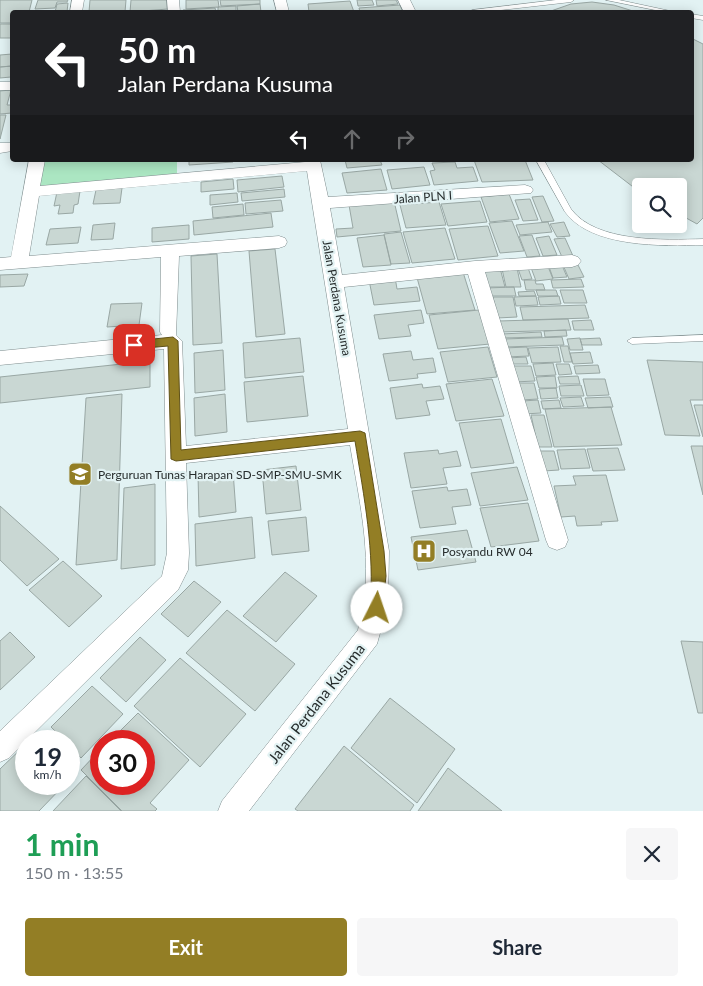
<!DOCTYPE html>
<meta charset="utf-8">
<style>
:root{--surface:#fff;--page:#f6f6f7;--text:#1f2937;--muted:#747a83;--accent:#937e25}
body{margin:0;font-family:Lato,sans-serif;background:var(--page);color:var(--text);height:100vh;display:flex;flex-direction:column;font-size:19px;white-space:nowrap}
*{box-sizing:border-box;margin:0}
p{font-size:16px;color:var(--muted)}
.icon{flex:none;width:28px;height:28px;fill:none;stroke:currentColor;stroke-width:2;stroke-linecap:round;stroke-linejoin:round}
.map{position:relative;height:811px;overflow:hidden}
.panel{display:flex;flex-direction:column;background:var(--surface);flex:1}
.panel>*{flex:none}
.hud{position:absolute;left:10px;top:10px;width:684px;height:152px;border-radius:5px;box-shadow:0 2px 12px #0003;background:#202124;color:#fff;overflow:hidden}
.buttons{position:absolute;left:632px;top:178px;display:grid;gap:10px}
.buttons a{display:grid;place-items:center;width:55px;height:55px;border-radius:5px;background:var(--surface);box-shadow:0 2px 12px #0003;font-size:25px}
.speed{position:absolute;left:15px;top:730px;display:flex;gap:10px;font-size:25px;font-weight:700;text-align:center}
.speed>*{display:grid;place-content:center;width:65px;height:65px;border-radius:50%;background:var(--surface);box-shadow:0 2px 12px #0003;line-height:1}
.speed small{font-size:12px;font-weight:400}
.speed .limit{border:8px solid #d22;background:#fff;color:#111}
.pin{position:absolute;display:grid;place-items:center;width:42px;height:42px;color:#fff;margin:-21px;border-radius:10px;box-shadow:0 2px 8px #0006}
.me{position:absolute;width:55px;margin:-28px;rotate:4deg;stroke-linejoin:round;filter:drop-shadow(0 0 4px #0008)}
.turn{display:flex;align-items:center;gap:18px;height:105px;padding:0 25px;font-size:22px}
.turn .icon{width:65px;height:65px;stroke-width:2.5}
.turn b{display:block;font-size:35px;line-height:42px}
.lanes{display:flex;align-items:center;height:48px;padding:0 25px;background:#0003;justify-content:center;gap:25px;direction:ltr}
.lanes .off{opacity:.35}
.round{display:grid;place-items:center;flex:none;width:52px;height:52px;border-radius:5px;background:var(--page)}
.head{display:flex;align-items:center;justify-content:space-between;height:85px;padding:0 25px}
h1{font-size:30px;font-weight:700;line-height:38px;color:#1e9e55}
.button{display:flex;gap:10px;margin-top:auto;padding:10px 25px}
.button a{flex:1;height:58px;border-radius:5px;background:var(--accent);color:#fff;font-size:20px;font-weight:700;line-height:58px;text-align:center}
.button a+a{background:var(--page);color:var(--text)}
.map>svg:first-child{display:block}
</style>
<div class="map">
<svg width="703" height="811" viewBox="0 0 703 811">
<rect width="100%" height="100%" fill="#e2f2f3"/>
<path fill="#abe6c2" d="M42 160H177V175L39 187Z"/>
<path fill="#c9d7d3" stroke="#99a7a4" d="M0 0H32L29 12H12V23H0Z
M38 0H68L67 2H57L55 8 35 9Z
M90 0H126L125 12H89Z
M131 0H168V9L130 12Z
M186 0H218L219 7 186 9Z
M220 0H260V4L221 6Z
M357 0H372L374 5 358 6Z
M376 0H396L398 4 377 6Z
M350 1 354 12H309L308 4Z
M592 2 614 5 636 12H548L571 4Z
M68 3 67 12H55L57 4Z
M260 4 261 12H238L237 6Z
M400 5 403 12H360L359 8Z
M236 6V12H218V7Z
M215 8 216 12H183V10Z
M0 24H12V38H0Z
M691 38 703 44V218L697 224 679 214V186H641V193L598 160H691Z
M12 54V66L0 67V55Z
M12 66 11 77 0 78V67Z
M11 90 7 105H12V113L0 114V91Z
M0 115H6L0 139Z
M189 160H233V162L189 165Z
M345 160H380L382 165 347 168Z
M474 160H525L533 180 482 182Z
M455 162 457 168 473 167 478 181 434 185 430 171 435 170 432 163Z
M424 167 430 185 392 189 387 170Z
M381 169 387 190 347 193 342 173Z
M282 176 284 187 238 192 237 180Z
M233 179 234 189 201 192V182Z
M122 188 120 203 93 204 96 190Z
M284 189 285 197 242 201 241 193Z
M80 191 78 204 74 205 73 213 58 214 60 205 54 206 57 192Z
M237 193 238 202 210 205V195Z
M509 194 519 219 490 222 481 197Z
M543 196 554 221 542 222 532 197Z
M530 199 538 220 523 221 515 200Z
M281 200 283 211 246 214 245 203Z
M394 201 401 231 337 237 336 229 353 228 349 205Z
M480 201 487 222 448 226 441 204Z
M439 202 446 225 406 228 400 205Z
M243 204 244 215 213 218 212 207Z
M271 213 273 227 194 235 193 221Z
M512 221 524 251 500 253 489 223Z
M548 222 552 232 520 235 516 225Z
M564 222 570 236 557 237 550 224Z
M115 223 113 239 91 240 93 225Z
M189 225V239L152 242V228Z
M488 226 498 256 458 260 449 229Z
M81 227 78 243 46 245 50 229Z
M445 228 455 259 412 263 403 232Z
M401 232 410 263 391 264 384 234Z
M384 235 391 265 363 267 357 238Z
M532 235 540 256 527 257 519 236Z
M549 236 557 255 543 256 536 238Z
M565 238 573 256 562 257 554 239Z
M275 249 285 334 256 337 249 251Z
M217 254 222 343 193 345 191 256Z
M561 263 567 277 553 278 548 264Z
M577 263 584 277 569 279 563 265Z
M547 264 553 279 536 281 530 265Z
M527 265 532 279 522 280 517 266Z
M500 268 505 287H484L481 269Z
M517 268 521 287H506L502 269Z
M462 269 475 310 427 314 416 274Z
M28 274 24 286 0 287V275Z
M395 277 397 289 417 287 420 301 374 305 369 280Z
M581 279 584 287 553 288 551 280Z
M524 280H535L536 284H543L545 290H526Z
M514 287 516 296H488L486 288Z
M536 290H556L558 296H538Z
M560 290H583L587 303H564Z
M534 291 536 296H519L518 292Z
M536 296 538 305 516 306 514 297Z
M559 296 561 304 540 305 538 297Z
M493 297H513L517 317 497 318Z
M142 303 139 325 107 327 111 304Z
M585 305 589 318 523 320 520 307Z
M421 310 424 323 408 325 411 336 379 339 374 315Z
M479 310 490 344 438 349 429 315Z
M568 319 571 330 501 332 498 321Z
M591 320 594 330H574L572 321Z
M566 330 567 336 545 337 544 331Z
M541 332 542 337 503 338 502 334Z
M562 337 564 345 506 347 504 339Z
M300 338 304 372 245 378 243 343Z
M580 338 583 350H570L567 339Z
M600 338 602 345H582L580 339Z
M560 346H568L572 362H564Z
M488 347 497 377 448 382 440 352Z
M527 347 529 356 506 357 504 348Z
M558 347 561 362 532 363 528 348Z
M223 350 225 390 195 393 194 353Z
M411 351 413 360 433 358 436 372 417 374 418 378 389 381 383 354Z
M590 352 593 363 573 364 570 353Z
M526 357 528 364H508L507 358Z
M647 360 703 362V400H690L700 436 665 435Z
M150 361V387L0 403V377Z
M553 363 556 375 536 376 533 364Z
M556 364H569L572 374 559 375Z
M598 365 600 373 576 374 574 366Z
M511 366H531L535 381 514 382Z
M303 376 308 416 247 422 244 382Z
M555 376 557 388H539L536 377Z
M578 376 580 384H560L558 377Z
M492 379 504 416 456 421 446 384Z
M583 379H605L609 395 587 396Z
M518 383H534L538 399 521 400Z
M422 384 423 388 440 386 444 399 426 401 430 415 396 419 390 388Z
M581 385 584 396H561L559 386Z
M556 388 558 398 541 399 539 389Z
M122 394 117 560 76 565 86 398Z
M225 394 227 432 195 436 194 398Z
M581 397 584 406 563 407 560 398Z
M610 397 613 407 588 408 585 398Z
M538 400 541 413 524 414 522 401Z
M559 400 561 408 543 409 541 401Z
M694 405H703V437Z
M611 407 622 445 554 447 545 409Z
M531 415H544L552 447H538Z
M501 419 514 463 471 468 459 423Z
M691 446H703V495Z
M618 448 625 470 593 471 587 449Z
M585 449 590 468 561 469 557 450Z
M438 450 439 454 457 451 461 466 443 468 447 484 411 488 404 453Z
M539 451H554L559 470 543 471Z
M296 466 301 510 266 514 262 470Z
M517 467 528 500 480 506 471 473Z
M233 471 236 512 199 517 198 474Z
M606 475 618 521 601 522 602 525 577 526 575 516 561 517 554 486 576 485 573 476Z
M155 484V565L121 569 124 488Z
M447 487 448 491 467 489 471 505 452 507 456 524 420 528 412 491Z
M528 503 539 541 491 547 480 508Z
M0 506 59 559 27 586 0 560Z
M252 517 255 558 196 566 195 524Z
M306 517 309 551 272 555 268 521Z
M467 530 476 562 418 570 411 537Z
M63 561 102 596 69 627 29 590Z
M285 572 317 596 276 642 243 616Z
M194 581 221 602 188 637 161 614Z
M227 610 295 664 255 711 186 653Z
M10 632 35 657 0 690V641Z
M140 637 166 660 126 702 100 678Z
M681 641 703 642V713H698Z
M180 658 246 714 200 767 134 706Z
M92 686 123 714 81 758 69 745V741H65L51 727Z
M390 698 455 749 417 803 351 748Z
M138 713 189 760 150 803 157 809 155 811H122L81 770 98 752 101 755V784H144V741H121L115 736Z
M36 734 44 741H29Z
M26 744V784H65L39 811H0V769Z
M344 746 414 805 410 811H298L295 809Z
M448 768 502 811H418Z
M86 776 121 811H53Z"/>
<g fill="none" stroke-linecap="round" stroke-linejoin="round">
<g stroke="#7f8d8e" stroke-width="1">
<path id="service" d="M556 0H574L571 2 483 12H469L472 10Z
M606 0H619L675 12H665Z
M691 14 703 16V20L691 18Z
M536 160H544L571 209C596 243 665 240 703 239V245C663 246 591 248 565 212Z
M703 335V341L632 344 627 341 632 338Z"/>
</g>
<g stroke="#7f8d8e" stroke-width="1">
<path id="minor" d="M72 0H84L82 12H70Z
M167 0H179L180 12H168Z
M274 0H286L289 12H277Z
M398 0H410L416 12H404Z
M0 82H12V90H0Z
M0 143H12V151L0 153Z
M29 160H45L40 186 305 162 304 160H320L328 197 525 185 531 187 533 190 531 193 330 208 342 275 475 261 572 255 578 257 581 261 578 265 572 267 485 272 568 540 565 547 557 550 549 547 546 540 468 274 344 287 389 551 388 604 377 644 249 811H218L222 801 358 630 359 625C375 565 360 505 350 445L186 463 189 553 188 570 178 590 9 758 0 762V731L162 576 167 553 164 349 0 365V351L162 335 160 332 161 257 0 270V258L11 257ZM307 171 348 429 186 446 182 341 176 335 179 256 279 248 285 246 287 242 285 238 279 236 29 256 39 196Z"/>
</g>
<use href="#service" fill="#fff" fill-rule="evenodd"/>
<use href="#minor" fill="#fff" fill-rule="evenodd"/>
</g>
<path fill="#937e25" stroke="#605218" d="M173 337 178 341 181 450 360 431 365 433 384 551 386 576 382 613 377 615 372 613 370 608C375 552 364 497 355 441L176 461 171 459 168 346 134 349 129 345 134 341Z"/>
<defs>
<g id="school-square" transform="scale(1.25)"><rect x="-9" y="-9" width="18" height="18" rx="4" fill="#937e25" stroke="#e2f2f3"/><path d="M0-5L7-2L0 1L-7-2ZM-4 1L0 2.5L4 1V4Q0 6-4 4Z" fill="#fff"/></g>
<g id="hospital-square" transform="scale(1.25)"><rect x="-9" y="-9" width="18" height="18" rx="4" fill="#937e25" stroke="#e2f2f3"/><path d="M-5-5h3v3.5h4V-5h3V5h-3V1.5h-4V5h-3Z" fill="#fff"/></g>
</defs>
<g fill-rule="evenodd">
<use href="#school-square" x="80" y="474"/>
<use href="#hospital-square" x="424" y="551"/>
</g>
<g text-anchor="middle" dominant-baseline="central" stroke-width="4.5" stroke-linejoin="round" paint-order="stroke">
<g font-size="12" fill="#272d2d" stroke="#e2f2f3">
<text transform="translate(423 197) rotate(-4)">Jalan PLN I</text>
<text transform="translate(337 298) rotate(80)">Jalan Perdana Kusuma</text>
</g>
<g font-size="12" fill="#272d2d" stroke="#e2f2f3" text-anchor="start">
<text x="98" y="474">Perguruan Tunas Harapan SD-SMP-SMU-SMK</text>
<text x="442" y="551">Posyandu RW 04</text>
</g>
<g font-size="15" fill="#272d2d" stroke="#e2f2f3">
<text transform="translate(316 703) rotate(-52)">Jalan Perdana Kusuma</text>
</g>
</g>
</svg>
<div class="buttons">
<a><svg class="icon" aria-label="search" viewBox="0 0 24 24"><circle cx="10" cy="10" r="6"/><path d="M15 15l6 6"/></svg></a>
</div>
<div class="speed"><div>19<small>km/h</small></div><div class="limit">30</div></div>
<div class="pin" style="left:134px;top:345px;background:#d93025"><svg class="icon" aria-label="arrive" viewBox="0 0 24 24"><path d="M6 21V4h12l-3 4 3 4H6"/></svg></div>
<svg class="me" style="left:377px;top:608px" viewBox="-20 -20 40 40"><circle r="19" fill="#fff"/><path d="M0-13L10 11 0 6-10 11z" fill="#937e25"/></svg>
<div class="hud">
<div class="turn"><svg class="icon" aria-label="left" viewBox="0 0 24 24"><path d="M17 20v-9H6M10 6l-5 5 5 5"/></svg><div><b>50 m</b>Jalan Perdana Kusuma</div></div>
<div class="lanes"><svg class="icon" aria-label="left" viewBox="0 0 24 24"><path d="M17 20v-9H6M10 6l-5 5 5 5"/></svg><svg class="icon off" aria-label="ahead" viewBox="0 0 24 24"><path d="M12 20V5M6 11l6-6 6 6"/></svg><svg class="icon off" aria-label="right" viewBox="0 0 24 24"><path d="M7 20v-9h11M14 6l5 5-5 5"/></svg></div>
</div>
</div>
<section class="panel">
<div class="head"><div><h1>1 min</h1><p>150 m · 13:55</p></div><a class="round"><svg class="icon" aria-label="close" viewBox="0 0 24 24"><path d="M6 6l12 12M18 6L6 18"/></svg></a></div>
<div class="button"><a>Exit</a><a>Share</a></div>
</section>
